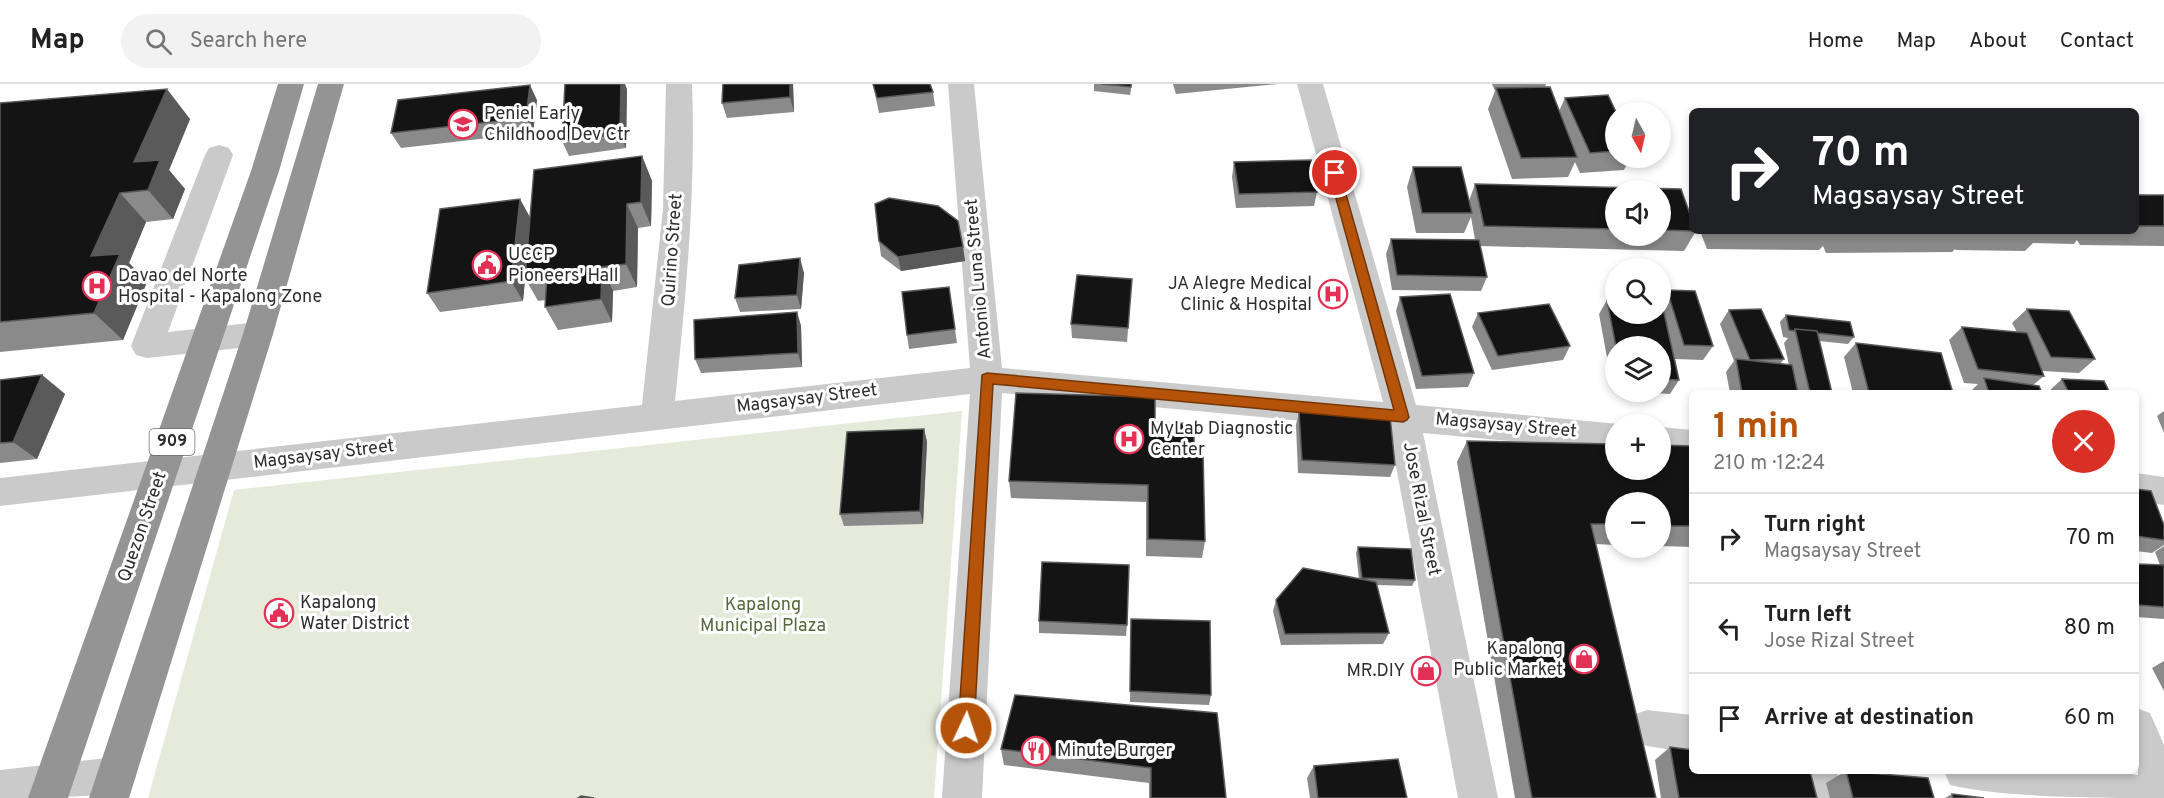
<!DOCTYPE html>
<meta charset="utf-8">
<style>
:root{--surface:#fff;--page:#f2f2f2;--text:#222;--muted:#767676;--line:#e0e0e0;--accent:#b45309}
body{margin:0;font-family:Overpass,sans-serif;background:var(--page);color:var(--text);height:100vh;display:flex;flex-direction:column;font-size:22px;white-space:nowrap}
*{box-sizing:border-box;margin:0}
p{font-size:20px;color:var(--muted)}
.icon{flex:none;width:33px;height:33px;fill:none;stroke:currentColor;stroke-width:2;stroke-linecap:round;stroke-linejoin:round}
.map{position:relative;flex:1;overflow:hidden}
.drawer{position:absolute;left:1689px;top:306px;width:450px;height:384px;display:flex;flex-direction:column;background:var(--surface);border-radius:9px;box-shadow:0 3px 9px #0003}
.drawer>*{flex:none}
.hud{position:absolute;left:1689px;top:24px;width:450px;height:126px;border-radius:9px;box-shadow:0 3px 9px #0003;background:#202124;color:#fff;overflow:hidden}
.needle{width:39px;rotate:172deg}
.buttons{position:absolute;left:1605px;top:18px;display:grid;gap:12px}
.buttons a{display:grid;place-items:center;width:66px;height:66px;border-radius:50%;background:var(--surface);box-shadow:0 3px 9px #0003;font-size:30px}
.pin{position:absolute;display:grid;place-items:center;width:51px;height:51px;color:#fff;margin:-26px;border:3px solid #fff;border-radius:50%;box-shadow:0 2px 6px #0007}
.me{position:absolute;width:66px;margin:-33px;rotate:3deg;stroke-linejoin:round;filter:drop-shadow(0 0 4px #0008)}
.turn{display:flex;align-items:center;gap:21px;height:126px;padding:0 24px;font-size:27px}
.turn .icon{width:78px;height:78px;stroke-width:2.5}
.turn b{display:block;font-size:42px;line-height:51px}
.round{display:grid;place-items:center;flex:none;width:63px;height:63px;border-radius:32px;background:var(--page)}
.overview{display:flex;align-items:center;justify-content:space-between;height:102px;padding:0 24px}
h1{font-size:36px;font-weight:700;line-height:45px;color:var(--accent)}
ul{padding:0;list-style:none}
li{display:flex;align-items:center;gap:18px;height:90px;padding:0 24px;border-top:2px solid var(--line)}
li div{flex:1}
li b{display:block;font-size:22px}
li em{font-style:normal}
header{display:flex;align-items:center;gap:36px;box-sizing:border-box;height:84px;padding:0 30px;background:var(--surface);border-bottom:2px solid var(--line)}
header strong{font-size:28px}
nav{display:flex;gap:33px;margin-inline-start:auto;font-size:21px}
.search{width:420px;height:54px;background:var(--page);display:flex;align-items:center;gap:15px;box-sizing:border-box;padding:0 21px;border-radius:33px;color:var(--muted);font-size:22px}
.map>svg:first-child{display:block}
</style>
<header>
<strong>Map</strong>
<div class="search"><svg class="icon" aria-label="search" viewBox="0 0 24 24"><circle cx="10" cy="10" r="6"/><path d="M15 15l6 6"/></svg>Search here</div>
<nav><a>Home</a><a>Map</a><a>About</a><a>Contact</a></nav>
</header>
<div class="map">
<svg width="2164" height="714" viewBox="0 0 2164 714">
<rect width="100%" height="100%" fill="#fff"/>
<path fill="#e5eada" d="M962 327 934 714H148L234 406Z"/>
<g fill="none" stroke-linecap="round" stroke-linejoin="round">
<path fill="#cacaca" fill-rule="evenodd" d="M666 0H692C696 107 686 212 675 317L970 284 948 0H974L1002 284 1383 318 1297 0H1323L1416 321 1619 340H1616V367L1423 349 1498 714H1458L1389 345 1002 309 982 714H942L970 310 0 422V394L642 321 663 125Z
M219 61 229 64 233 71 168 248 258 238 269 241 273 250 269 259 258 262 147 274 136 271 131 262 205 71 209 64Z
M1660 343 1692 346V374L1660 371Z
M2136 389 2164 393V421L2136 417Z
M2136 624 2150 629 2164 661V714C2104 714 2004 714 1950 701L1944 687H2110L2138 691Z
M1647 626 1692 631V669L1647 662 1633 657 1628 644 1633 631Z
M116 673 130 678 136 692 130 706C93 714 40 714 0 714V686Z
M1797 687H1837L1844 714H1804Z"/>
<path fill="#949494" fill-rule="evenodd" d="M278 0H304L279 87 68 714H28L251 87Z
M318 0H344L273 250 129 714H89L243 250Z"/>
</g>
<path fill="#8a8a8a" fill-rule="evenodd" d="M793 0 794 28 727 34 722 19Z
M873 0H930L933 8 935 22 879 29Z
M1094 0H1132L1130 11 1094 7Z
M1173 0H1278L1176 10Z
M1492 0H1546L1545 3 1559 27 1565 14 1616 28V74H1630L1624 86 1580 89 1575 78 1568 93 1512 95 1488 25 1495 7Z
M627 5 626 64 569 72 562 57Z
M537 16 533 49 401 64 391 49Z
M0 19 190 35 169 86 185 105 173 135 146 138 129 179 147 198 123 256 0 268Z
M642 72 652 97 651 142 638 144 637 203 613 207 612 238 558 246 545 223 546 216 538 217 525 194 523 217 440 228 427 209Z
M1234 78 1317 108 1314 122 1236 124 1232 93Z
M1413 83H1461L1469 117 1475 100 1681 105 1692 136V147H1696L1684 167 1480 162 1487 193 1481 207 1392 206 1386 170 1391 155 1475 156 1471 133 1464 149H1416L1407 103ZM1616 106H1660V152H1616Z
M2136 111H2164V162L2080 161 2077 156 2074 160 2033 159 2025 167 1956 166 1955 165 1952 168 1826 169 1823 162 1819 166 1707 165 1700 147H2136Z
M879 157 963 163 965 177 901 187 881 172Z
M804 189 801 225 740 228 735 214Z
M1132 195 1127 258 1072 254 1071 240Z
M949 203 957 259 909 265 907 251Z
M1667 206 1713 262 1703 276 1675 275 1679 296 1670 310 1637 308H1660V262H1616V306H1613L1599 230 1607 216 1660 230V217Z
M1400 213 1474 289 1468 303 1416 305 1396 227Z
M2027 225 2095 275 2079 289 2042 287 2044 292 2033 301 2042 309H1971L1970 308 1978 300 1964 299 1949 256 1962 243 2017 248 2012 239Z
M1729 226 1784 275 1780 280 1789 281 1784 259 1788 254 1783 253 1780 238 1786 231 1854 253 1848 260 1819 257 1832 309H1730L1726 288 1734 277 1720 240Z
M797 228 801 242 802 283 701 289 695 275Z
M1478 229 1570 262 1563 276 1492 286 1472 243Z
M1856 259 1953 309H1853L1844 273Z
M42 291 65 310 37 375 0 379V296Z
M2062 295 2110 309H2047Z
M2164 327V349L2157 332Z
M1299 328 1395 381 1390 393 1298 389 1296 341Z
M1155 338 1194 368 1205 457 1202 474 1146 472V418L1011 414 1009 397Z
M924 345 927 358 923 440 844 442 840 430Z
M1467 357 1692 362V463L1660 462V418H1616V461L1595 460 1656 714H1515L1457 378Z
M2136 405 2164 441V461L2152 469 2136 467Z
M2164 462V535L2136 533V480L2160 481 2155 468Z
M1358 463 1415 496 1412 502 1377 501 1389 549 1383 560 1281 561 1273 527 1276 516 1359 495 1356 469Z
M1131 535 1211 611 1209 621 1130 618Z
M1039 537 1127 541 1126 552 1039 549Z
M2164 577V607L2152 584Z
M1015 611 1226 714H1149V699L1004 681 1001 665Z
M1670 663 1817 714H1661L1655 676Z
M1314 682 1407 714H1310L1307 694Z
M1846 687 1934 714H1830L1826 699Z
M1952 710 1984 714H1945Z"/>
<path fill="#5a5a5a" d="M621 0H625L627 5 626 64 620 50Z
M790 0H793L794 28 790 13Z
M530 1 537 16 533 49 526 34Z
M167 5 190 35 169 86 185 105 173 135 148 106 134 78Z
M642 72 652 97 651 142 641 118Z
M120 109 146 138 129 179 147 198 123 256 94 229 91 172Z
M520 115 531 135 523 217 511 197Z
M627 120 638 144 637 203 626 180Z
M963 163 965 177 901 187 898 173Z
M800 174 804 189 801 225 797 211Z
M602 183 613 207 612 238 601 215Z
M797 228 801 242 802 283 798 269Z
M42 291 65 310 37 375 13 358Z
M924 345 927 358 923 440 920 427Z"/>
<path fill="#141414" stroke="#5a5a5a" stroke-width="1.5" d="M565 0H621L620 50 562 57Z
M723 0H790V13L722 19Z
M873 0H930L933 8 877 14Z
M1101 0H1131V3Z
M530 1 526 34 391 49 398 16Z
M1550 3 1577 73 1521 74 1496 4Z
M167 5 134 78 160 76 148 106 120 109 91 172 120 170 94 229 0 238V19Z
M1608 11 1616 28V67L1590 69 1565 14Z
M642 72 641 118 627 120 626 180 602 183 601 215 545 223 547 191 525 194 534 86Z
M1311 76 1317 108 1239 110 1234 78Z
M1413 83H1461L1472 129H1422Z
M1475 100 1681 105 1692 136V147L1660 146V106H1616V145L1484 142Z
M2136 111H2164V142H2136Z
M889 114 938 122 958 137 963 163 898 173 879 157 875 120Z
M520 115 511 197 427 209 440 125Z
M1840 147H1969L1970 148 1841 149Z
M1391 155 1479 156 1487 193 1397 191Z
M800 174 797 211 735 214 739 181Z
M1077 191 1132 195 1128 244 1071 240Z
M949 203 955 245 907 251 902 208Z
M1667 206 1695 207 1713 262 1684 261Z
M1450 210 1474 289 1422 292 1400 213Z
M1607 216 1616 217V230H1660V220H1662L1679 296 1660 295V262L1616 263Z
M1549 220 1570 262 1498 272 1478 229Z
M1761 225 1784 275 1750 276 1729 226Z
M2027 225 2069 227 2095 275 2051 273Z
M797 228 798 269 695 275 694 236Z
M1786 231 1850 238 1854 253 1818 249 1817 247 1795 245 1794 247 1789 246Z
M1962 243 2027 249 2044 292 1978 285Z
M1795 245 1817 247 1832 309H1810Z
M1856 259 1941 269 1953 309H1869Z
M1736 275 1792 281 1798 309H1742Z
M42 291 13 358 0 359V296Z
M1984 294 2039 302 2042 309H1989Z
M2062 295 2104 297 2110 309H2069Z
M1016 309 1155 313V338L1194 340V368H1203L1205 457 1148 455V401L1009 397Z
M1299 328 1390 332 1395 381 1302 376Z
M924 345 920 427 840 430 847 348Z
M1467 357 1616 360V386H1660V361L1692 362V442H1660V418H1616V440H1591L1656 714H1532Z
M2136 405 2151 407 2164 441V456L2136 452Z
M1358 463 1411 465 1415 496 1362 494Z
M1042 478 1129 481 1127 541 1039 537Z
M2136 480 2164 481V523L2138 521 2136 517Z
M1303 484 1376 498 1389 549 1285 550 1276 516Z
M1131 535 1210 537 1211 611 1130 607Z
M1015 611 1217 629 1226 714H1151V684L1001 665Z
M1670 663 1692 666V687H1810L1817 714H1679Z
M1398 675 1407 714H1318L1314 682Z
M1846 687 1928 694 1934 714H1853Z
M1952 710 1984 714H1953Z
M581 712 594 714H578Z"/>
<path fill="#b45309" stroke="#753606" stroke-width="1.5" d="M1335 85 1340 89 1409 333 1407 336 1403 338 993 300 974 644 971 649 966 651 960 649 958 644 982 291 987 289 1394 326 1329 89Z"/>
<defs>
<g id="school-ring" transform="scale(1.5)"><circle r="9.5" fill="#fff" stroke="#e33055" stroke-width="1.5"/><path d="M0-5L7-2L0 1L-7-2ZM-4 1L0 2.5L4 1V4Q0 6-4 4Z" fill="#e33055"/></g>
<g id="civic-ring" transform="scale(1.5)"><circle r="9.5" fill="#fff" stroke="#e33055" stroke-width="1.5"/><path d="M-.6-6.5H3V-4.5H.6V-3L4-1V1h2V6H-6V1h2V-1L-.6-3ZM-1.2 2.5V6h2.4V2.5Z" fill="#e33055"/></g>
<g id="hospital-ring" transform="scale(1.5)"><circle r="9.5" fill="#fff" stroke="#e33055" stroke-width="1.5"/><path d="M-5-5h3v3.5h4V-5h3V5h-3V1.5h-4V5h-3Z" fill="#e33055"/></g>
<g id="shop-ring" transform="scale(1.5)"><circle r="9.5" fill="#fff" stroke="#e33055" stroke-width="1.5"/><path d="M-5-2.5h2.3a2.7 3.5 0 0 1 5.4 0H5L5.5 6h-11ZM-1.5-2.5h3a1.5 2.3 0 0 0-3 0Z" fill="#e33055"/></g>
<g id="restaurant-ring" transform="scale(1.5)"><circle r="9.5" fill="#fff" stroke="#e33055" stroke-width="1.5"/><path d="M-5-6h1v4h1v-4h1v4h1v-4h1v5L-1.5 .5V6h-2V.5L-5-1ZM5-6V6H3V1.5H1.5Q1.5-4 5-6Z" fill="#e33055"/></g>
</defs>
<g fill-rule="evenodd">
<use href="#school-ring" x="463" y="40"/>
<use href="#civic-ring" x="487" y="181"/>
<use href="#hospital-ring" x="97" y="202"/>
<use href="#hospital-ring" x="1333" y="210"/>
<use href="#hospital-ring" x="1129" y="355"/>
<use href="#civic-ring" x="279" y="529"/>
<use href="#shop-ring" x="1584" y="575"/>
<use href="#shop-ring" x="1426" y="587"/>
<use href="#restaurant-ring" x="1036" y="667"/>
</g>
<g text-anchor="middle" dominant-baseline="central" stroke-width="6" stroke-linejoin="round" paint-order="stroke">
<rect fill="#fff" stroke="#6c6c6c" stroke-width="1.5" x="149.5" y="345" width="45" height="26" rx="4.5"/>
<g font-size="16" font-weight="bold" fill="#2d2d2d">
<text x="172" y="358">909</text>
</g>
<g font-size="18" fill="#2d2d2d" stroke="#fff" text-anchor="start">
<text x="484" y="30">Peniel Early<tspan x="484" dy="21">Childhood Dev Ctr</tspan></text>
<text x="508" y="171">UCCP<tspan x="508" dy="21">Pioneers' Hall</tspan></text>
<text x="118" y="192">Davao del Norte<tspan x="118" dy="21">Hospital - Kapalong Zone</tspan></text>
<text x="1312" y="200" text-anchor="end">JA Alegre Medical<tspan x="1312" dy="21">Clinic &amp; Hospital</tspan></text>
<text x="1150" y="345">MyLab Diagnostic<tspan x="1150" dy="21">Center</tspan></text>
<text x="300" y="519">Kapalong<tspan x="300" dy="21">Water District</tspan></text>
<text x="1563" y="565" text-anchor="end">Kapalong<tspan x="1563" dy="21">Public Market</tspan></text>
<text x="1405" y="587" text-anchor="end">MR.DIY</text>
<text x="1057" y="667">Minute Burger</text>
</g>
<g font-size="18" fill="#2d2d2d" stroke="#fff">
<text transform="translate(673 166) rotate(-86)">Quirino Street</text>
<text transform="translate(979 195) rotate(-95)">Antonio Luna Street</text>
<text transform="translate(807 315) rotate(-7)">Magsaysay Street</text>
<text transform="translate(1506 342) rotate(5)">Magsaysay Street</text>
<text transform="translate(324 371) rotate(-7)">Magsaysay Street</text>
<text transform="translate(1421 425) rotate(79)">Jose Rizal Street</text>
<text transform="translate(143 443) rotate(-71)">Quezon Street</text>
</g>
<g font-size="18" fill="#56683b" stroke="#fff">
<text x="763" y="521">Kapalong<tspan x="763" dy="21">Municipal Plaza</tspan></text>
</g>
</g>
</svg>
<div class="buttons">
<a><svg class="needle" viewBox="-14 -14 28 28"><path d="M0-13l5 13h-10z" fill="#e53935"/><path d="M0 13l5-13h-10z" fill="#767676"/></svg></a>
<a><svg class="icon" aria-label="sound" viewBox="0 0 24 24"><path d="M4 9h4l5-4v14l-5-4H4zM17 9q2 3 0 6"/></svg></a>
<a><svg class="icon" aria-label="search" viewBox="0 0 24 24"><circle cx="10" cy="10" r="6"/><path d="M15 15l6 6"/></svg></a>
<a><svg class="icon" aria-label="layers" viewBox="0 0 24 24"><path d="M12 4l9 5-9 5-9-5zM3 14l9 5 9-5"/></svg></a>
<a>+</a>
<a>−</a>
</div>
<div class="pin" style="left:1335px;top:89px;background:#d93025"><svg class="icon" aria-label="arrive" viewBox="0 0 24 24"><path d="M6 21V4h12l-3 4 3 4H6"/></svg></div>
<svg class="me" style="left:966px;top:644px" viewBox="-20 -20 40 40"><circle r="17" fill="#b45309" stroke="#fff" stroke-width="3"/><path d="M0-11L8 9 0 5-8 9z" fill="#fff"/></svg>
<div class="hud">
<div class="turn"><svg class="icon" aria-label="right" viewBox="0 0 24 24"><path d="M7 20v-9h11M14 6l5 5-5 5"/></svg><div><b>70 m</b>Magsaysay Street</div></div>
</div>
<section class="drawer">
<div class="overview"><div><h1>1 min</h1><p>210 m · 12:24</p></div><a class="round" style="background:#d93025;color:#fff"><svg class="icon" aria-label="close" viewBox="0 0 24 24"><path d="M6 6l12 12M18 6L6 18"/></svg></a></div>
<ul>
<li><svg class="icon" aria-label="right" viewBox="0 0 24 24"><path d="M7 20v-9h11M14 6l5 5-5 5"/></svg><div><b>Turn right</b><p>Magsaysay Street</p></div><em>70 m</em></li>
<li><svg class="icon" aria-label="left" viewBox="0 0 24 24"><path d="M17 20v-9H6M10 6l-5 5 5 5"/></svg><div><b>Turn left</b><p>Jose Rizal Street</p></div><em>80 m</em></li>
<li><svg class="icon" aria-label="arrive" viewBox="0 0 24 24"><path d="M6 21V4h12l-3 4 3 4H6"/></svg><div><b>Arrive at destination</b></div><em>60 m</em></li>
</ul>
</section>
</div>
